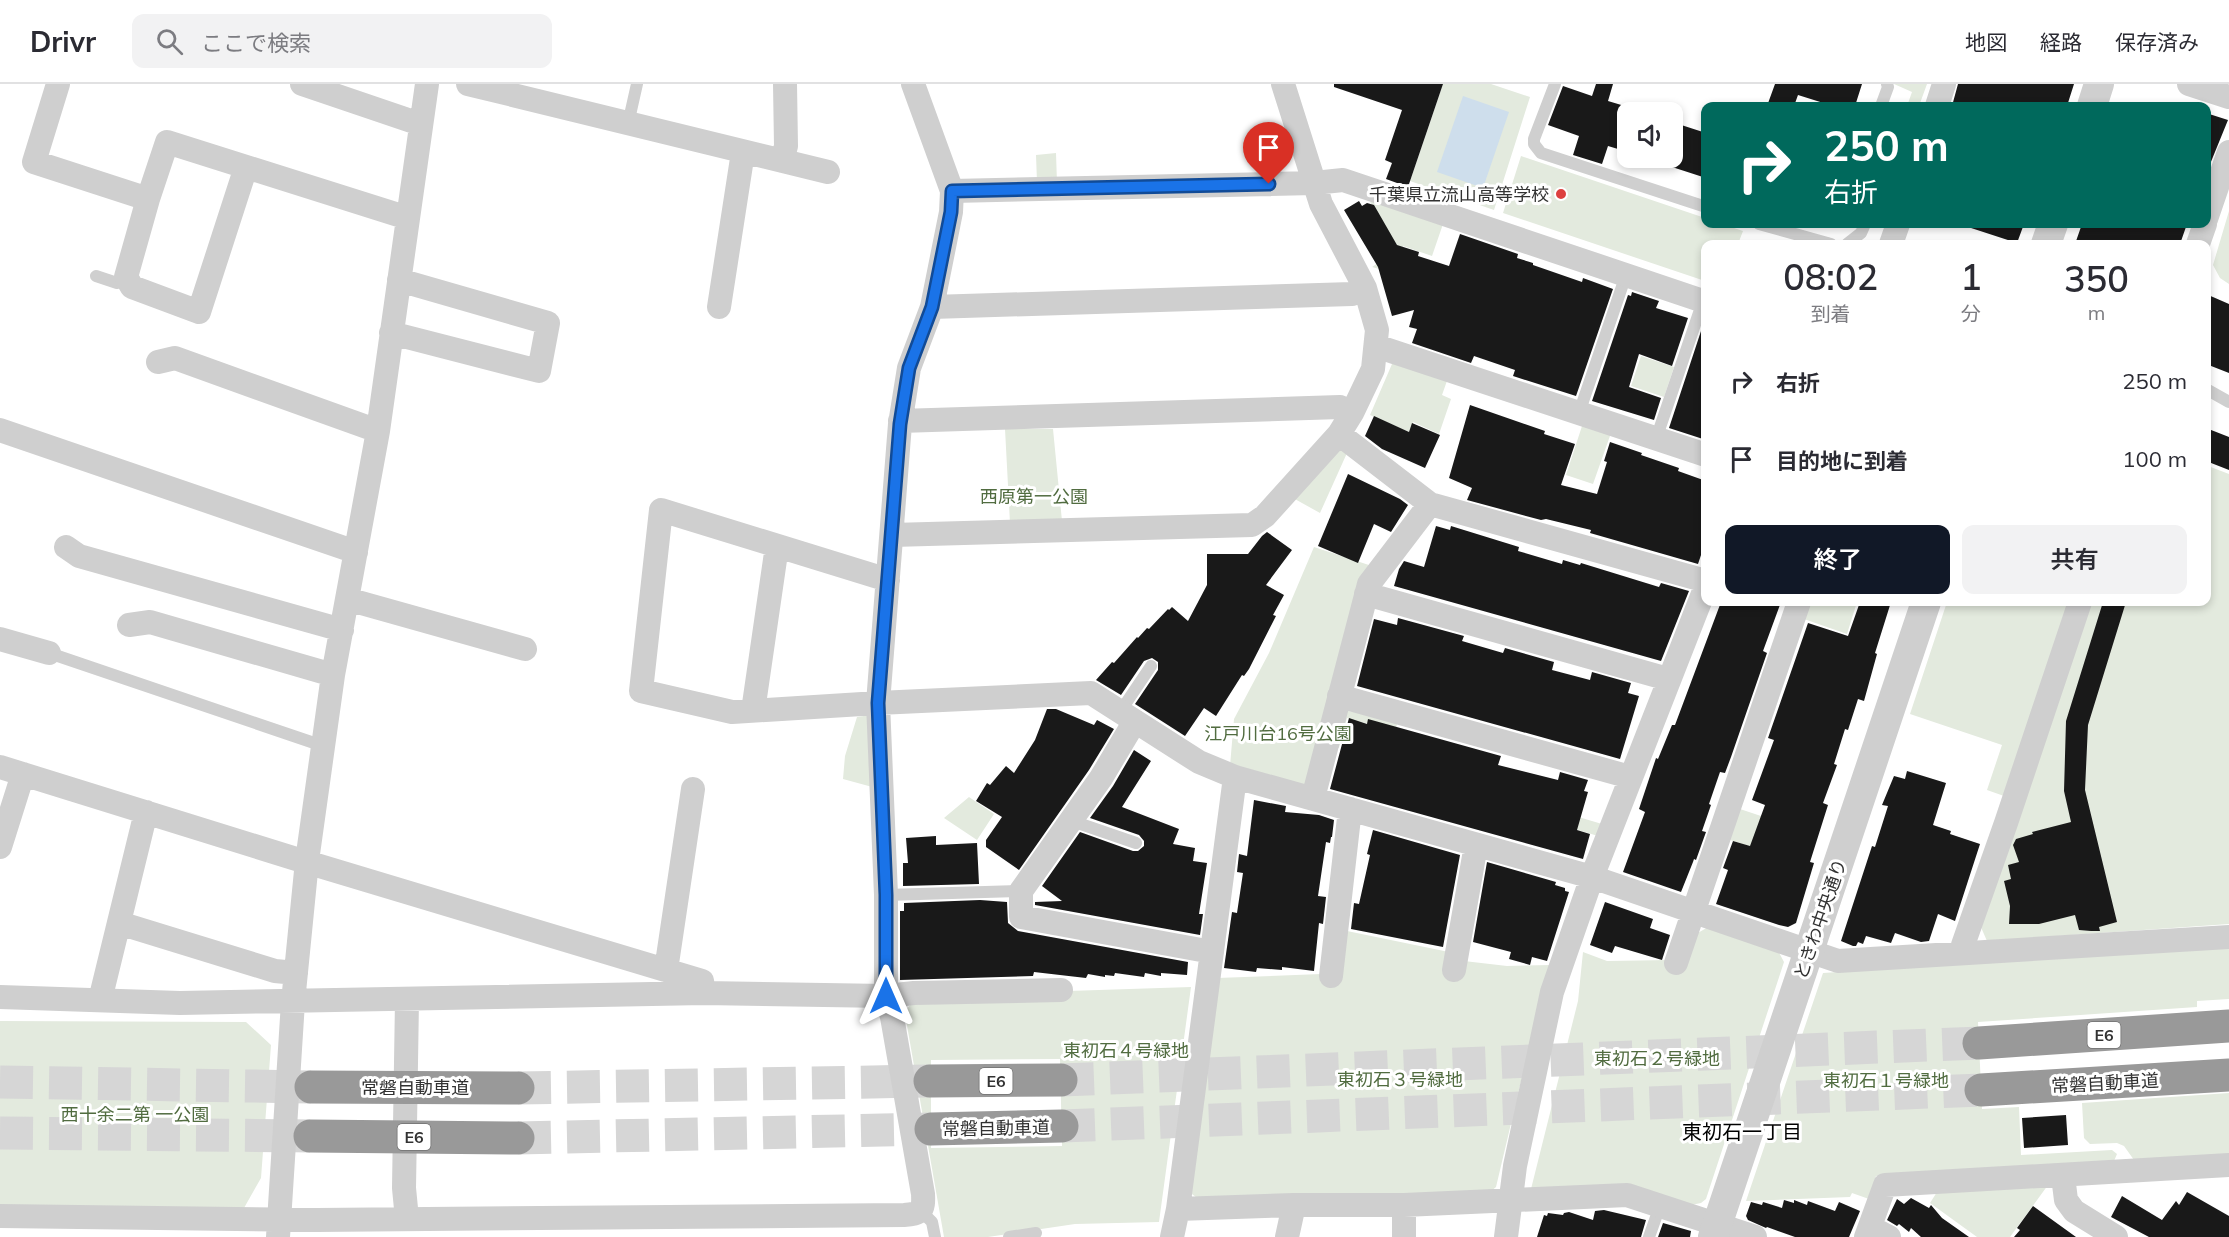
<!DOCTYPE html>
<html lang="ja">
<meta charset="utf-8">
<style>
:root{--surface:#fff;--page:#f2f2f3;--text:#2b2b33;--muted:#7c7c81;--line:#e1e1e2;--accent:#111827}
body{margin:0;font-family:Mulish,"Noto Sans JP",sans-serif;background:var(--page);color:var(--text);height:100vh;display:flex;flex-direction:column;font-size:22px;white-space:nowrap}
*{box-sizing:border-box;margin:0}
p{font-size:20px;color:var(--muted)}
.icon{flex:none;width:33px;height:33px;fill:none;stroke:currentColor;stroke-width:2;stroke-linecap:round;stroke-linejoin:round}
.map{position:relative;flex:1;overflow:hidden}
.panel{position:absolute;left:1701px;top:156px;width:510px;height:366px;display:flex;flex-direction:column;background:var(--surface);border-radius:12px;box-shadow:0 3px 9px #0003}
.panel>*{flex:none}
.guide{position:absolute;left:1701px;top:18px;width:510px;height:126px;border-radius:12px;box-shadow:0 3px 9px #0003;background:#00695c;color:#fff;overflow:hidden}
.fabs{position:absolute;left:1617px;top:18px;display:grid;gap:12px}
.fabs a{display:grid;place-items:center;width:66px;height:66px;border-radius:12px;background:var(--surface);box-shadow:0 3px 9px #0003;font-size:30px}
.pin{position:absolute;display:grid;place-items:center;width:51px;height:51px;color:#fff;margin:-62px -26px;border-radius:50% 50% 50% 0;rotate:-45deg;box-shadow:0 0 6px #0007}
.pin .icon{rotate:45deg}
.me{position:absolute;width:66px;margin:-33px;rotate:0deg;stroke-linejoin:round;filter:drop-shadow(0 0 4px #0008)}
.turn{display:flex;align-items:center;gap:21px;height:126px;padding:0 24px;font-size:27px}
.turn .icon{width:78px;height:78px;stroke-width:2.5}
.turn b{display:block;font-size:42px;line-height:51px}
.eta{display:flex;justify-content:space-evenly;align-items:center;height:102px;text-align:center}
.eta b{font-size:36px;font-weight:600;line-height:42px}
.cta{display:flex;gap:12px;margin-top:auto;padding:12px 24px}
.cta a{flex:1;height:69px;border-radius:12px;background:var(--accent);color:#fff;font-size:24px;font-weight:600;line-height:69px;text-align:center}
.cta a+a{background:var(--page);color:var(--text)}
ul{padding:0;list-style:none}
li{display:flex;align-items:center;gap:18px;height:78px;padding:0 24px}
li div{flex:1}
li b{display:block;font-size:22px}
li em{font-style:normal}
header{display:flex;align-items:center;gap:36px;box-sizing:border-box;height:84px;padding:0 30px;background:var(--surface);border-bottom:2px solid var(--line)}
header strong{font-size:28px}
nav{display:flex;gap:33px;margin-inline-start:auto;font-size:21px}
.search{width:420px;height:54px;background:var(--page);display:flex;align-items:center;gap:15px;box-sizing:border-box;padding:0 21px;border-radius:12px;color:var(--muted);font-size:22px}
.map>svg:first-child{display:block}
</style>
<header>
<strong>Drivr</strong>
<div class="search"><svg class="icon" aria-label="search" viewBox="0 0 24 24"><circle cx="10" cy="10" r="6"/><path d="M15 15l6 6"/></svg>ここで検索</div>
<nav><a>地図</a><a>経路</a><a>保存済み</a></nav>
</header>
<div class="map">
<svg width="2229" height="1153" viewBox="0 0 2229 1153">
<rect width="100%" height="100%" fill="#fff"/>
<path fill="#e3eade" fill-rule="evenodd" d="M1443 0H1491L1530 13 1494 126 1410 97Z
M1894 0H1927L1919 22H1907L1912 8Z
M1056 69 1057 99 1037 98 1036 71Z
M1521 72 1705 134 1706 140H1722L1743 147 1738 160H1706L1705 197 1503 129Z
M1372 117 1443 140 1432 172 1403 162 1394 189 1372 183 1399 165 1370 118Z
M2229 127V200L2220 194 2213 181Z
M1641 272 1674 283 1664 313 1631 302Z
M1398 277 1448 294 1442 311 1451 315 1439 350 1413 338 1409 348 1370 331 1392 280Z
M1583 339 1611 349 1593 400 1566 391Z
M1005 345H1053L1062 437 1010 439Z
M1336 367H1344L1347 369 1320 429 1293 414Z
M2208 382 2229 390V840L1987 857 1980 841 2090 518H2206L2207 385Z
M1314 463 1375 483 1304 703 1230 682 1234 635 1269 569Z
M1809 518H1857L1847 550 1804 535Z
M1947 518H2069L2004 712 1987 706 2002 661 1910 630Z
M1343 626 1398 636 1395 648 1347 634 1339 664 1333 663Z
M870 631 876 704 843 695 845 672 857 633Z
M969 713 994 730 977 756 944 734Z
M1740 725 1761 732 1771 769 1730 756Z
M1555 726 1602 740 1598 752 1558 740Z
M1710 842 1777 865 1784 878 1706 1115 1701 1119 1691 1121 1531 1105 1578 917 1583 868 1607 877 1669 876 1696 850Z
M1347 847 1449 868 1464 877 1507 882 1551 881 1543 904 1496 1103 1490 1108 1203 1118 1189 1108 1217 894 1321 890Z
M2229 862V915L2197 917V923L1978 938 1982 1025 2019 1023 2021 1071 2112 1066 2117 1070 2114 1077 1876 1092 1869 1115 1852 1109 1850 1113 1746 1117 1823 889Z
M1191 903 1159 1138 1075 1140 988 1153H944L905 930 907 925 911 920 1068 907ZM1060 975 1062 1062 931 1064V976Z
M0 937 246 938 271 961 261 1094 244 1124 0 1122Z
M2229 1009V1071L2134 1076 2124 1062 2117 1059 2090 1060 2084 1054 2082 1019Z
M2048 1101 2010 1153H1977L1930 1119 1937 1108Z"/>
<path fill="#cedeec" d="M1463 12 1509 28 1483 104 1437 88Z"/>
<path fill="#191919" d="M1334 0H1443L1408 103 1386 95 1392 79 1385 76 1402 26 1334 3Z
M1596 0H1613L1608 17 1628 23V68L1608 62 1602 80 1573 71 1579 52 1548 41 1563 2 1592 12Z
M1775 0H1862L1855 22H1833L1798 11 1794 22H1767Z
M1958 0H2074L2067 22H1952Z
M2206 29 2228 36 2206 90Z
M1672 38 1706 49V94L1672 83Z
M1359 117 1362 122 1367 119 1374 121 1397 161 1419 168 1418 172 1449 182 1460 150 1518 170 1517 174 1533 179V181L1582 198 1583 194 1613 205 1576 312 1513 292 1515 286 1474 272 1471 279 1412 259 1417 245 1409 243 1414 226 1392 232 1378 183 1344 126Z
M1968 140H2024L2017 159 1968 143Z
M2082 140H2187L2180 160H2075Z
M1632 208 1659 217 1656 224 1688 234 1672 282 1639 270 1629 303 1661 314 1654 336 1592 317 1628 211 1631 212Z
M2206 210 2229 220V289L2206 280Z
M1702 244 1706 245V346L1703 355 1669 344Z
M1470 321 1545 347 1544 350 1575 360 1561 401 1597 410 1607 378 1604 377 1610 358 1642 369 1641 371 1679 384 1678 387 1706 397V456L1698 480 1590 449 1591 446 1546 435 1541 436 1467 416 1472 404 1449 394Z
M1374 332 1409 348 1412 339 1440 351 1425 384 1382 365 1365 352Z
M2206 344 2229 353V386L2206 377Z
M1348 390 1400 415 1408 421 1391 448 1374 440 1358 479 1318 462Z
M1436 442 1450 446 1451 442 1519 463 1518 467 1562 480 1563 476 1580 481 1581 479 1659 503 1661 499 1689 507 1661 577 1394 502 1399 485 1404 477 1424 483Z
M1267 448 1292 466 1266 501 1284 511 1273 531 1276 532 1249 585 1244 592 1242 591 1216 632 1204 624 1185 652 1135 620 1158 586V578L1152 574 1144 577 1121 611 1096 596 1112 578 1114 579 1137 553 1138 554 1147 544 1149 545 1168 525 1169 526 1172 523 1188 537 1207 501V470H1248L1262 452Z
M1721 518H1781L1763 567 1767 569 1731 673 1725 689 1720 688 1709 720 1711 721 1702 747 1706 748 1696 776 1694 775 1693 778 1681 808 1623 788 1645 728 1639 725 1656 674 1658 675 1672 641H1675Z
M1860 518H1891L1875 569 1877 570 1864 617 1858 615 1848 646 1845 645 1834 680 1837 681 1823 719 1828 721 1810 778 1814 779 1796 839 1788 843 1779 841 1716 820 1728 786 1723 784 1733 757 1750 762 1765 721 1752 716 1774 656 1768 654 1808 539 1848 552Z
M2103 518H2126L2088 641 2085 706 2117 838 2099 843 2100 847H2091L2079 846 2075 831 2039 840H2009L2010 822 2004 797 2011 795 2008 781 2019 778 2013 761 2016 755 2033 750 2032 748 2071 738 2064 707 2066 637Z
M1398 534 1464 552 1462 557 1503 569 1505 564 1554 578 1552 586 1590 596 1592 588 1631 599 1628 609 1639 612 1620 675 1357 602 1374 535 1397 541Z
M1047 625H1056L1094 641 1097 636 1114 645 1089 686 1019 786 986 763V756L1002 733 976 717 987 699 990 701 1006 682 1014 689 1035 656Z
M1349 634 1367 640 1368 635 1501 672 1498 681 1558 696 1560 688 1588 696 1584 707 1588 708 1577 746 1590 750 1583 775 1330 705Z
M1134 666 1151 677 1122 723 1179 745 1173 760 1195 764 1193 777 1207 779 1199 830H1203L1200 851 1035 821V818L1062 817 1042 802 1080 748 1133 767H1138L1144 762V757L1139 751 1090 734 1113 702Z
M1907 687 1946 699 1933 741 1951 747 1950 750 1980 760 1955 837 1938 830 1929 857 1921 858 1895 849 1891 859 1866 852 1863 860 1858 858 1856 862H1853L1841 857 1872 762 1875 763 1888 722 1882 721 1894 692 1905 695Z
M1254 716 1286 722 1285 728 1319 731 1334 736 1332 753H1331L1330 759 1326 758 1318 812 1326 813 1323 840 1319 839 1314 887 1282 883V886L1257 884 1256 888 1224 884 1232 828 1237 829 1243 789 1237 788 1239 770 1247 772Z
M1373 746 1460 771 1443 863 1351 845 1354 819 1359 820 1370 771 1367 770Z
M936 752V761L977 759 979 800 903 802V779H908L906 754Z
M1487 778 1556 798 1555 801 1565 804V807L1569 808 1547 877 1532 873 1530 881 1509 875 1511 868 1473 858Z
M980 816 1007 818 1008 839 1018 847 1188 878 1187 891 1161 889V892L1145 889 1144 893 1115 889 1114 892 1105 891V893L1088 890 1086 894 1034 888 1033 892 900 896V827H904V819Z
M1605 818 1653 835 1650 844 1670 851 1662 876 1615 862 1612 869 1590 861Z
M2066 1031 2068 1061 2024 1064 2022 1034Z
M2187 1108 2229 1132V1153H2149L2111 1133 2122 1112 2162 1136 2176 1117 2179 1121Z
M1911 1114 1929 1124 1931 1121 1942 1134 1969 1153H1921L1911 1144 1909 1148 1899 1140 1897 1142 1887 1136 1897 1115 1904 1120Z
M1784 1116 1794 1119V1116L1807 1121 1808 1117 1835 1127 1839 1118 1860 1127 1849 1153H1795L1767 1143 1766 1144 1748 1136 1746 1132 1751 1118 1762 1121 1763 1118 1782 1124Z
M2033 1122 2076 1153H2014L2020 1146 2017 1144Z
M1604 1126 1646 1136 1641 1153H1537L1544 1131 1547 1132 1548 1129 1563 1131 1564 1129 1569 1128 1593 1136 1595 1127Z
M1663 1139 1691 1147 1690 1153H1658Z"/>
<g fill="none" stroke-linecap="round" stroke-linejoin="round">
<path stroke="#d6d6d6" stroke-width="33" stroke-dasharray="33 16" stroke-linecap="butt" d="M1061 996 1979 959
M0 998 311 1003
M518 1004 930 997
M1062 1042 1981 1006
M0 1049 310 1052
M518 1054 931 1045"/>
<path stroke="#cfcfcf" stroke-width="12" d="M1555 0 1534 55V60L1541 69 1706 123
M1881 22 1888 3 1887 0
M628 40 637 0
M1759 140 1831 160
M1847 160 1861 149 1865 140
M96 192 117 199 128 196
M2206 305 2229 318
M1579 329 1626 191
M1656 355 1703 217
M49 569 323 662
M1120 628 1151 582
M1072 737 1136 759
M886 811 1021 807
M921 1127 932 1138 935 1153
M1009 1153 1036 1149
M1649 1153 1660 1122"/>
<path stroke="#cfcfcf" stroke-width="24" d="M58 0 34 78 148 115
M302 0 420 40
M468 0 828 88
M2189 0 2229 13
M1937 22 1944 0
M782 77 786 62 785 0
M246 83 199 228 132 203 126 193 148 115 167 58 408 134
M952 107 1314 99 1343 96 1706 218
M2206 135 2229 68
M1891 160 1898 140
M2198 160 2205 140
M719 223 743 68
M932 223 1352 210 1365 204
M391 249 539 287 548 239 399 196
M1376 262 1706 371
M158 278 175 274 378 347
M900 337 1340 323 1352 329
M0 346 356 468
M1339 350 1430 420 1706 497
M892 451 1252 441 1265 432 1339 350 1352 329 1373 285 1377 246 1365 204 1321 120 1283 0
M66 463 79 472 342 546
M888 496 661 426 641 607 732 628 878 619 1091 609 1199 678 1235 693 1592 793 1838 877 2229 853
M1366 510 1668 595
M347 515 525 565
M129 541 150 538 333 591
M0 555 49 569
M1339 612 1630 693
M753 627 777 462
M1135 637 1101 694 1021 807V833L1212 868
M0 683 293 774 702 897 704 909
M1313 714 1369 500 1430 420
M0 763 23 690
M119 839 275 887 296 889
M1963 869V861L2006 739 2080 518
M1676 879 1799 518
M666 886 693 705
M1454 886 1476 761
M1331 892 1350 725
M0 913 180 919 704 909 886 912 914 909 1061 906
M100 916 146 728
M2063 1092 2066 1116 2074 1127 2116 1153
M1178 1125 1294 1121H1404L1627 1111 1755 1153
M0 1132 317 1136 904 1131C921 1130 924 1127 923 1110L892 933 886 912V811L878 619 900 340 909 284 932 223 951 128 952 107 913 0
M407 1135 404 1104 407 916
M1870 1143 1889 1153
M278 1153 293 918 307 777 333 591 378 347 427 0
M1172 1153 1178 1125 1235 693
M1287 1153 1294 1121
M1404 1153V1121
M1506 1153 1515 1082 1552 908 1592 793 1706 502
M1866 1153 1885 1101 2229 1081"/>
<path stroke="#cfcfcf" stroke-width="30" d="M2092 22 2099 0
M2046 160 2053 140
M1713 1153 1926 518"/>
<path stroke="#999" stroke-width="33" d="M1979 959 2229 942
M930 997 1061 996
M311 1003 518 1004
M1981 1006 2229 991
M931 1045 1062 1042
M310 1052 518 1054"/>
</g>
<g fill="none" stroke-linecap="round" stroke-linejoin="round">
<g stroke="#114b97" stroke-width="15">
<path id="route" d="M886 912V811L878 619 900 340 909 284 932 223 951 128 952 107 1269 100"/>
</g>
<use href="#route" stroke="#1a73e8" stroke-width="10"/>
</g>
<circle fill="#dd403f" stroke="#fff" stroke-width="2" cx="1561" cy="110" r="6"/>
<g text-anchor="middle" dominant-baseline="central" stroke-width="6" stroke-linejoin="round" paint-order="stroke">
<g fill="#fff" stroke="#707070" stroke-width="1.5">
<rect x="2087.5" y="938" width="33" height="26" rx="4.5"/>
<rect x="979.5" y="984" width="33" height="26" rx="4.5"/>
<rect x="397.5" y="1040" width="33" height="26" rx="4.5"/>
</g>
<g font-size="16" font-weight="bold" fill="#323232">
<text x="2104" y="951">E6</text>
<text x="996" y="997">E6</text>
<text x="414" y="1053">E6</text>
</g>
<g font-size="18" fill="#323232" stroke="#fff" text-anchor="end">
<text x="1549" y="110">千葉県立流山高等学校</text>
</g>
<g font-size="18" fill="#516c40" stroke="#fff">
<text x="1034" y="412">西原第一公園</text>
<text x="1278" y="649">江戸川台16号公園</text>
<text x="1126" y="966">東初石４号緑地</text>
<text x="1657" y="974">東初石２号緑地</text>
<text x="1400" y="995">東初石３号緑地</text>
<text x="1886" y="996">東初石１号緑地</text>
<text x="135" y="1030">西十余二第 一公園</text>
</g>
<g font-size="18" fill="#323232" stroke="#fff">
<text transform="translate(1820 835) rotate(-71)">ときわ中央通り</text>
<text transform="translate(2105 999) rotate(-3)">常磐自動車道</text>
<text x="415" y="1003">常磐自動車道</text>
<text transform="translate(996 1044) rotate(-1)">常磐自動車道</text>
</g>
<g font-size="20" fill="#000" stroke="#fff">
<text x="1742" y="1047">東初石一丁目</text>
</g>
</g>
</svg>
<div class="fabs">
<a><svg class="icon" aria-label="sound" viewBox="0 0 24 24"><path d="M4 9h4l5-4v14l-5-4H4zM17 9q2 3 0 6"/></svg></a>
</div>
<div class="pin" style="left:1269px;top:100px;background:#d93025"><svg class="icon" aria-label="arrive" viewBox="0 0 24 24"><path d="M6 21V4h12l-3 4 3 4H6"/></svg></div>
<svg class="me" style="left:886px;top:912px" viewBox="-20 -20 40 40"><path d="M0-17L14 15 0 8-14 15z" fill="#1a73e8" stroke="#fff" stroke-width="4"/></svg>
<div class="guide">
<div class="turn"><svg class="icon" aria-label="right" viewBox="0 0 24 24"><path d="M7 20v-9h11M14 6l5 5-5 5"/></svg><div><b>250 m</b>右折</div></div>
</div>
<section class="panel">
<div class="eta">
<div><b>08:02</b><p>到着</p></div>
<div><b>1</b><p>分</p></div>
<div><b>350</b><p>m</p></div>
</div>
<ul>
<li><svg class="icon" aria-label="right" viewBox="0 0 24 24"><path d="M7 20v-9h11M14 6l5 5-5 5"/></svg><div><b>右折</b></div><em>250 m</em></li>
<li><svg class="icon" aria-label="arrive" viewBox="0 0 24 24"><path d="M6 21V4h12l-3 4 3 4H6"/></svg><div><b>目的地に到着</b></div><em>100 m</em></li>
</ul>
<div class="cta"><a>終了</a><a>共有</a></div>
</section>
</div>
